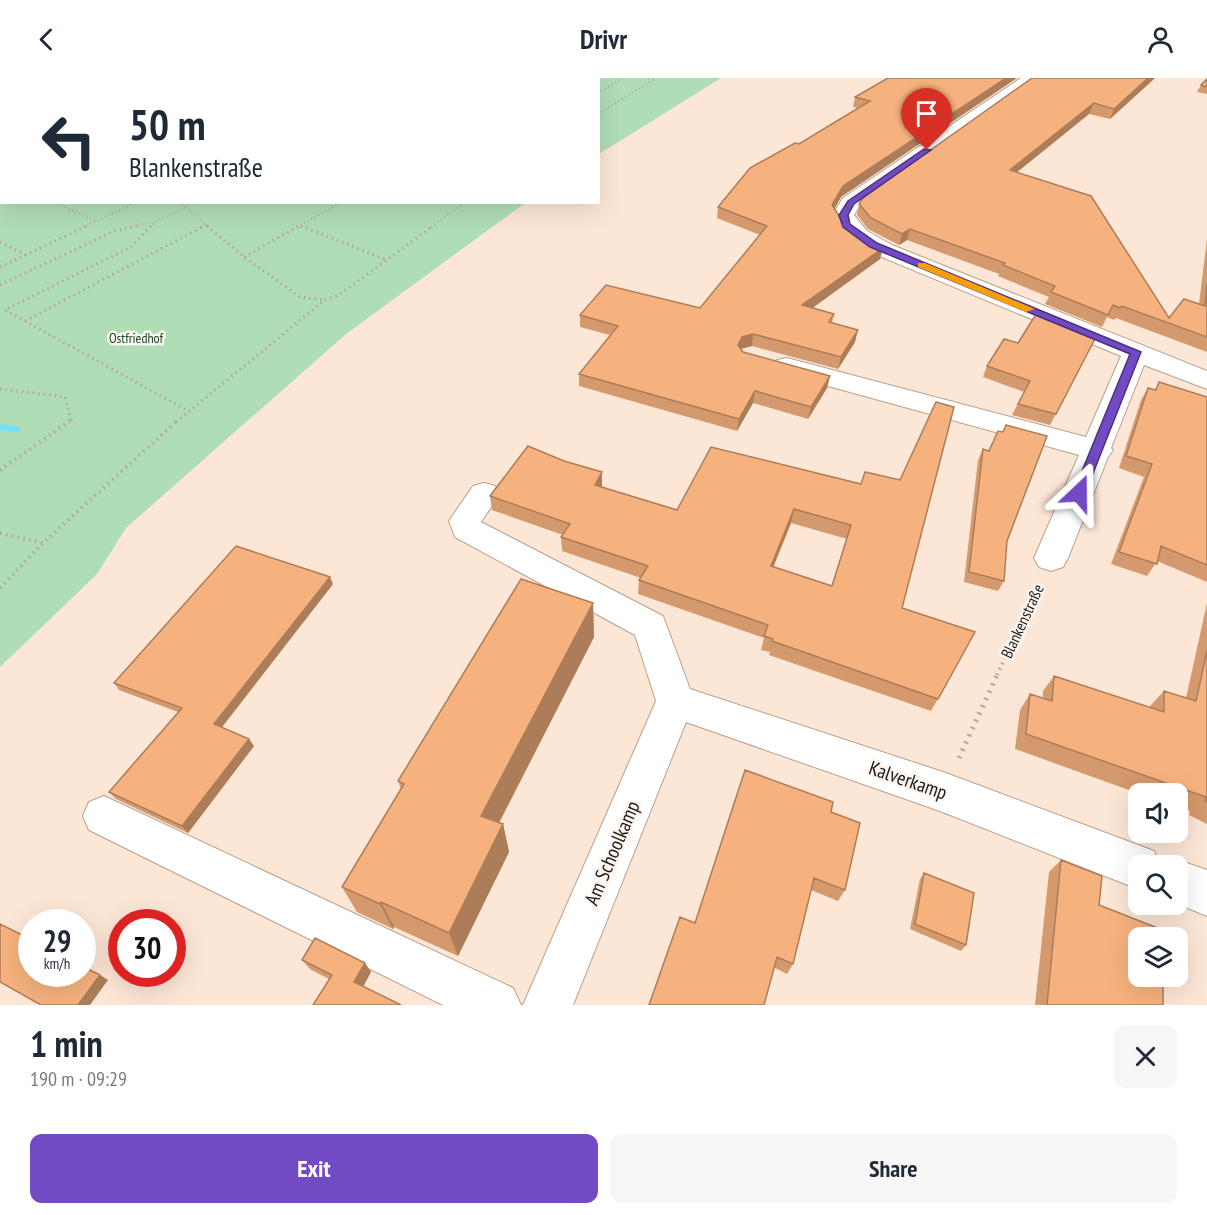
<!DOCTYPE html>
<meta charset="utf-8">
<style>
:root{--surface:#fff;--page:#f6f6f7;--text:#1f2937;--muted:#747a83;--accent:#724bc4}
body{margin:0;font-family:"PT Sans Narrow",sans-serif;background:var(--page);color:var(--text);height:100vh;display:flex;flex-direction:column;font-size:22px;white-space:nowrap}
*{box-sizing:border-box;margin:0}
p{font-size:20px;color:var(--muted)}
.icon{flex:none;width:33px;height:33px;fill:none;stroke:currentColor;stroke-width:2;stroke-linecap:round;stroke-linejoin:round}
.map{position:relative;height:927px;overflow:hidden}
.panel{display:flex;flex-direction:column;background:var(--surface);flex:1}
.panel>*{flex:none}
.hud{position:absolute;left:0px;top:0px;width:600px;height:126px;box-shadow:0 6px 24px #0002;background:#fff;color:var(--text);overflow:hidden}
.fabs{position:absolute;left:1128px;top:705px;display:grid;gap:12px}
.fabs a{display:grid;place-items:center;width:60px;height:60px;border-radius:12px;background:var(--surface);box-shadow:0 6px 24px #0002;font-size:30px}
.speed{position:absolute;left:18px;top:831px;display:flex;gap:12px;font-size:30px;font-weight:700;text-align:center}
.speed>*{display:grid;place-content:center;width:78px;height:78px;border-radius:50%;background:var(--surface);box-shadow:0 6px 24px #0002;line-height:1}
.speed small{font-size:15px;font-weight:400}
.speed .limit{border:9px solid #d22;background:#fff;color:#111}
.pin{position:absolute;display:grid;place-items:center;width:51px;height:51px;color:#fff;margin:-62px -26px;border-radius:50% 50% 50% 0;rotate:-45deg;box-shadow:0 0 6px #0007}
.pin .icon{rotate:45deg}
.me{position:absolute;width:66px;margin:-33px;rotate:23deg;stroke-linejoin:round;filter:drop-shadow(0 0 4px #0008)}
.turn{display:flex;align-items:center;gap:21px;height:126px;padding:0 30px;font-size:27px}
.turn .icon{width:78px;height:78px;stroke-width:2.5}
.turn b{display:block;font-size:42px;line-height:51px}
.round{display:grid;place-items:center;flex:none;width:63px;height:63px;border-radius:12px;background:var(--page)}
.summary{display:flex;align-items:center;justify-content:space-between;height:102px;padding:0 30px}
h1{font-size:36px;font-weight:700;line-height:45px}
.cta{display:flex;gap:12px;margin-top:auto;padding:12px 30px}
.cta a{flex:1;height:69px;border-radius:12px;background:var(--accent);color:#fff;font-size:24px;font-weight:700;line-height:69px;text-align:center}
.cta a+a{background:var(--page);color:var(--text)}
header{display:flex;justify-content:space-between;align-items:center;height:78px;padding:0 30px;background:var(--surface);font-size:27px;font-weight:700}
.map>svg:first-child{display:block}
</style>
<header><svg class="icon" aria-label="back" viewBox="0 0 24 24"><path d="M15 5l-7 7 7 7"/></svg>Drivr<svg class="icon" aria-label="person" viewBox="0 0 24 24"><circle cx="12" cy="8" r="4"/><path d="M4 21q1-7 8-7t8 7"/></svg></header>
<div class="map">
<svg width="1207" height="927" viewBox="0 0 1207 927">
<rect width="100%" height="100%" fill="#fce6d6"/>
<path fill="#afddb6" d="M0 0H721L599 76 598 2H2V124L525 125 346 256 126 450 97 496 0 589Z"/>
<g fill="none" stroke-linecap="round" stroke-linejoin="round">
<path fill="#72ddf5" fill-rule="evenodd" d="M0 346 16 348 21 351 16 354 0 352Z"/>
<g stroke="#b9a08d" stroke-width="2">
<path id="minor" d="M1021 0H1040L859 129 854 137 867 153 892 167 1207 293V311L1144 287 1111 370 1113 372 1108 379 1068 480 1063 489 1051 493 1039 489 1034 480 1079 377 777 294 774 288 777 282 787 280 1086 359 1121 278 867 173 844 157 832 137 843 120Z
M484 405 495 408 500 416 481 444 663 538 690 611 943 694 1138 767 1154 773 1160 788H1138V811L940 733 686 644 573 927H523L656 623 635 557 455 459 449 443 473 408Z
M104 718 513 910 521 927H443L89 752 83 738 89 724Z
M1178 782 1207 792V838L1178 826V788H1164Z"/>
</g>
<path stroke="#b7a598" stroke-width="2" stroke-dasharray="1 3" stroke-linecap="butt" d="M256 0 261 2
M145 2 148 0
M172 2 174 0
M199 2 202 0
M246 2 248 0
M376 2 379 0
M413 2 416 0
M484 2 487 0
M519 2 522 0
M598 15 623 0
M598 36 653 2 646 0
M54 124 96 143
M179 124 209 149
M301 148 305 149
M83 149 137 124
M130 149 154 144
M150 149 155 144 196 124
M201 149 206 147
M297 149 342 124
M431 149 466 124"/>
<path stroke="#b7a598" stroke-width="3" stroke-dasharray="1.5 4" stroke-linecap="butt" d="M151 148 131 169 5 232 188 333
M207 148 244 179 300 219 324 222
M301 148 387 182
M0 164 26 177
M244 179 299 148
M0 189 87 148
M0 207 114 153 137 148
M25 243 204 148
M0 311 65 319 71 342 69 344
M176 344 325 222 339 217 433 148"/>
<path stroke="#b7a598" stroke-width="4" stroke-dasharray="1.5 4.5" stroke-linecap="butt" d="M0 392 71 342
M0 455 43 465
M0 510 43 465 178 342
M997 597 1038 508"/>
<path stroke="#b7a598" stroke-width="5" stroke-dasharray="2 6" stroke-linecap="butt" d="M959 680 998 595"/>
<use href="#minor" fill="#fff" fill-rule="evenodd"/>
</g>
<path fill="#d4996c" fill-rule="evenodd" d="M888 0 841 119 834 131 845 147 868 164 883 170 880 181 812 230 834 236 832 245 855 264 838 291 752 268 740 271 743 274 830 298 827 310 808 341 753 325 737 353 579 308V296L610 257 580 249V237L700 230 760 157 717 140 718 129 799 66 858 30 853 29 855 19Z
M1032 0H1155L1110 41 1089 36 1017 94 1169 240 1199 226 1207 161V274L1116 240 1114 242 1107 239 1102 249 1045 226 1049 219 998 198 999 196 907 162 899 167 868 151 857 137 859 126Z
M1207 1V16L1197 14 1201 7Z
M1097 257 1050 347 1012 337 1024 314 983 299 987 288 1018 265Z
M1159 304 1207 319V504L1157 483 1147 498 1111 486 1144 399 1119 390 1141 322 1148 310 1155 312Z
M983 371 1007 463 1004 503 998 513 964 504 978 382Z
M865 394 902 530 975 554 931 633 769 577 770 574 761 572 764 560 638 516 639 502 641 500 562 473 561 459 563 457 492 432 490 418 602 409 677 432 861 406ZM791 445 847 461 832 508 773 489Z
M333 506 222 649 254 668 188 755 116 721 109 714 178 634 119 612 114 605Z
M593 525 594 559 499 745 503 746 509 774 458 878 394 849 393 851 357 834 342 809 401 711 398 703Z
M1207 525V746L1189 737 1190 733 1178 729V716H1140L1015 671 1020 632 1030 616 1043 620V613L1054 598 1150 630V628L1164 613 1186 620Z
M831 734 845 812 838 823 811 812 793 886 787 896 775 890 695 845Z
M1061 782 1099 827 1163 927H1035L1049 794Z
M924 795 966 867 961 873 910 851 920 801Z
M302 882 365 885 371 894 363 908 329 901 310 891Z"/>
<path fill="#ac7d58" d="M1006 0H1017L841 119 830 138 832 127 843 108Z
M1148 0H1155L1110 41 1114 31Z
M1094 25 1089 36 1006 103 1010 92Z
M910 151 907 162 899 167 902 156Z
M883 170 880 181 800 239 802 227Z
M858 252 855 264 838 291 841 279Z
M753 256 752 268 740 271 738 267 742 259Z
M830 298 827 310 808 341 811 329Z
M755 313 753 325 737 353 739 341Z
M602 394V409L595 407Z
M794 431 791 445 768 502 771 488Z
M330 499 333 506 219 653 214 646Z
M593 525 594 559 488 766 481 738Z
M249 661 254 668 188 755 182 748Z
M503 746 509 774 458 878 449 855Z
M381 824 394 849 393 851 380 826Z
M365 885 371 894 361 913 354 904Z
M100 897 108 902 90 927H78Z"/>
<path fill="#f6b27e" stroke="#ac7d58" stroke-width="1.5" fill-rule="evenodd" d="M888 0H1006L843 108 832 127 845 147 868 164 883 170 802 227 834 236 829 244 858 252 841 279 753 256 742 259 738 267 743 274 830 298 811 329 755 313 739 341 579 296 618 248 580 237 606 207 700 230 767 148 718 129 750 90 795 65 799 66 870 23 855 19Z
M1032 0H1148L1114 31 1094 25 1010 92 1091 118 1169 240 1184 221 1205 228 1207 206V259L1122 228 1120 230 1113 227 1108 237 1051 214 1055 208 1003 187 1005 185 910 151 902 156 871 140 859 126 863 120Z
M1207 1V9L1201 7Z
M1038 233 1097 257 1056 336 1018 326 1030 303 987 288 1004 261 1018 265Z
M1159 304 1207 319V487L1161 468 1157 486 1119 474 1152 386 1126 378 1148 310 1156 312Z
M936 324 954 329 902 530 975 554 938 621 772 563 773 561 764 558 768 547 639 502 648 488 561 459 570 446 490 418 528 368 564 383 602 394 595 407 677 432 711 369 861 406 865 394 900 402ZM794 431 851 447 832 508 771 488Z
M1006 347 1047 358 1007 463 1004 503 969 494 983 371 989 373 998 353 1003 354Z
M236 468 330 499 214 646 249 661 182 748 109 714 182 630 114 605Z
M521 501 593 525 481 738 503 746 449 855 381 824 380 826 342 809 404 706 398 703Z
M1207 573V724L1205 723 1206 719 1026 656 1030 616 1052 623 1054 598 1164 634V613L1196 623Z
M745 692 833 724 831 734 860 745 845 812 814 800 793 886 777 879 764 927H649L680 839 695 845Z
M1061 782 1102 798 1099 827 1163 852V860H1138V898H1163V927H1047Z
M924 795 974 815 966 867 915 846Z
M0 846 32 862V896H82V888L100 897 78 927H41L0 904Z
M315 860 365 885 354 904 401 927H313L332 897 302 882Z"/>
<path fill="#724bc4" stroke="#4a317f" stroke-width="1.5" d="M924 71 931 72 854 126 848 137 850 146 877 165 1141 274 1084 418H1075L1073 415 1130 276 870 169 843 149 839 137 848 123Z"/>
<path fill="#f59e0b" d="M918 185H925L1035 231 1026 234 918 189Z"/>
<g text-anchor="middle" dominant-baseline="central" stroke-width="5" stroke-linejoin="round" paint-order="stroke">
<g font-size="14" fill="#194925" stroke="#fcf6f2">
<text x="136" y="260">Ostfriedhof</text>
</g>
<g font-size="16" fill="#221912" stroke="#fcf6f2">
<text transform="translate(1022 543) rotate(-65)">Blankenstraße</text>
</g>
<g font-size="20" fill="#221912" stroke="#fcf6f2">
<text transform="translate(908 702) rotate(19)">Kalverkamp</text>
<text transform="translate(612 775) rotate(-67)">Am Schoolkamp</text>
</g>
</g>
</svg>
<div class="fabs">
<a><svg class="icon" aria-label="sound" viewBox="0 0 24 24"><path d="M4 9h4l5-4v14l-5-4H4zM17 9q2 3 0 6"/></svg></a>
<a><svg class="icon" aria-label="search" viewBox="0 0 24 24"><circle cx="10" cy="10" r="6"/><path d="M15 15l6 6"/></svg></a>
<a><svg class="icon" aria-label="layers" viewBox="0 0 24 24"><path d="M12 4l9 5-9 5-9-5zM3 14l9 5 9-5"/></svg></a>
</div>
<div class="speed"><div>29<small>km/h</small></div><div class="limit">30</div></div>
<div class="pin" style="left:927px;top:72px;background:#d93025"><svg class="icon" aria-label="arrive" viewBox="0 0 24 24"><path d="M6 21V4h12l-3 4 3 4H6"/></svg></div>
<svg class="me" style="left:1079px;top:415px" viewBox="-20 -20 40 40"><path d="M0-17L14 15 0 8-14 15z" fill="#724bc4" stroke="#fff" stroke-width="4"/></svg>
<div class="hud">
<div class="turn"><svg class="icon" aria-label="left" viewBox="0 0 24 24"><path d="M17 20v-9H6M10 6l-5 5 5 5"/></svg><div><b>50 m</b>Blankenstraße</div></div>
</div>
</div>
<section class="panel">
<div class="summary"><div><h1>1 min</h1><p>190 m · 09:29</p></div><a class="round"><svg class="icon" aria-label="close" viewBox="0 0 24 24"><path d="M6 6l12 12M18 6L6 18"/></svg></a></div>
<div class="cta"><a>Exit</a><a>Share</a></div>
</section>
